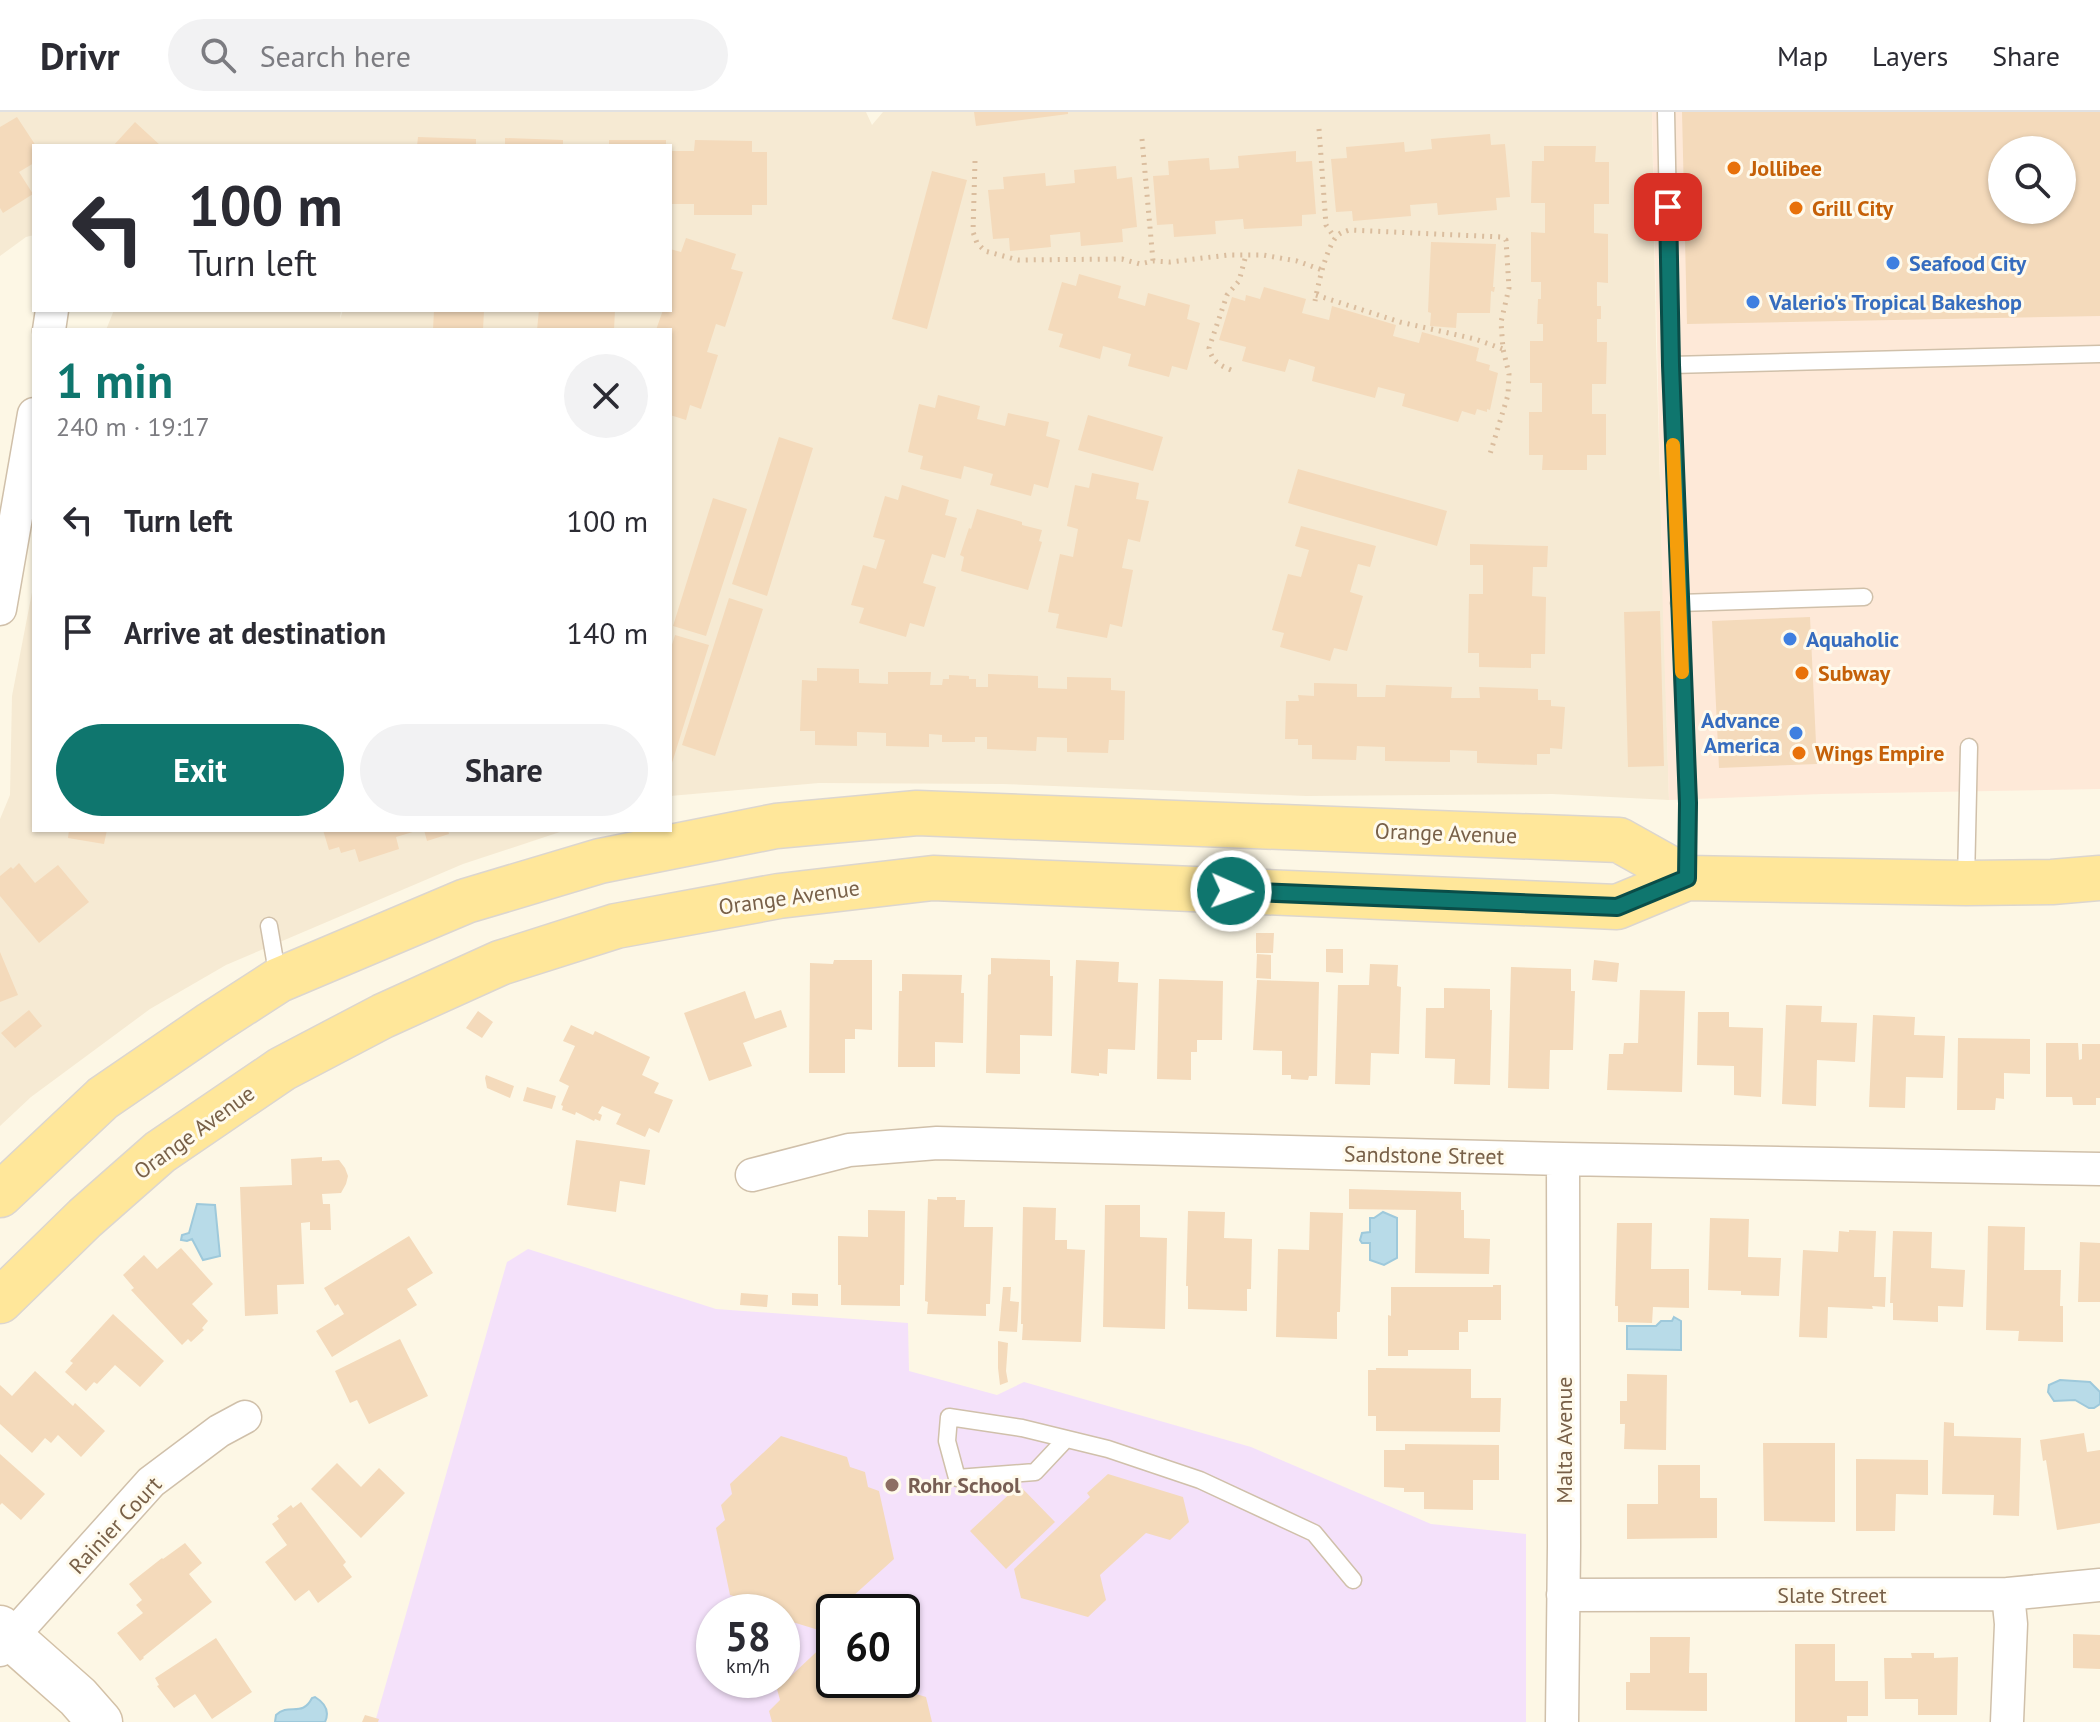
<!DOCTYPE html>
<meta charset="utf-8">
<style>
:root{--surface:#fff;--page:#f2f2f3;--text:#2b2b33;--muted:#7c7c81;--line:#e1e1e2;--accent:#0f766e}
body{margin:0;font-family:"PT Sans",sans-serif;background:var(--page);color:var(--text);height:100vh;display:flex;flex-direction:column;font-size:30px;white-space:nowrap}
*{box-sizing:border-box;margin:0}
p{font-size:26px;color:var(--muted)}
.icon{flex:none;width:44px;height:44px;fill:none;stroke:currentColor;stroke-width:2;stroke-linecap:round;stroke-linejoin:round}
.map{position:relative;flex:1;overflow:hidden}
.side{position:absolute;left:32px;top:216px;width:640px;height:504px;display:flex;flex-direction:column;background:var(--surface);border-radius:0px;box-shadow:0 2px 6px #0004}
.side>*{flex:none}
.hud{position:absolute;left:32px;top:32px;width:640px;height:168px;border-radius:0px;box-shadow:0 2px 6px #0004;background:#fff;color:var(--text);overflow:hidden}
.tools{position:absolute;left:1988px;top:24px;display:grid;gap:16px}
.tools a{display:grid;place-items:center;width:88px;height:88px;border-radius:50%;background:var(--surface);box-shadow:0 2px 6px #0004;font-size:40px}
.speed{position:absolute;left:696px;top:1482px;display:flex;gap:16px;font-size:40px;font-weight:700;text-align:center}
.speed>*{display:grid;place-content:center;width:104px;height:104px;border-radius:50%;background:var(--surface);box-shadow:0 2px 6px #0004;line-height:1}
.speed small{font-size:20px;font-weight:400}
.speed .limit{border:4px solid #111;border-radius:12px;background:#fff;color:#111}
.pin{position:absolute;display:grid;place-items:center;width:68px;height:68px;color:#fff;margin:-34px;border-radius:16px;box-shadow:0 4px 12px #0006}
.me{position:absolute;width:88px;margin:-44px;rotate:92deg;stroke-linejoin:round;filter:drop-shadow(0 0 6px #0008)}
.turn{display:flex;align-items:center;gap:28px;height:168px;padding:0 24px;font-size:36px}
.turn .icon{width:104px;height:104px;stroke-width:2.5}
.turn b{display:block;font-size:56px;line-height:68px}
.round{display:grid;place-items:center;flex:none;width:84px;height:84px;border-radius:42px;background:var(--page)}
.headline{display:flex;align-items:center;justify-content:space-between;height:136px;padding:0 24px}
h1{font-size:48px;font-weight:700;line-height:60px;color:var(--accent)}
.cta{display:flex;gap:16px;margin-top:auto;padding:16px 24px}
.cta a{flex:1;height:92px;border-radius:48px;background:var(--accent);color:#fff;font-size:32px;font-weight:700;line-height:92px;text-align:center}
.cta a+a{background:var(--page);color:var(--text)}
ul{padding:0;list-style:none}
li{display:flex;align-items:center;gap:24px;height:112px;padding:0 24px}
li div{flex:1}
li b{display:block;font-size:30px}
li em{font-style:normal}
header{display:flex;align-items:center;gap:48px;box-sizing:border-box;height:112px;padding:0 40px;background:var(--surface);border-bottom:2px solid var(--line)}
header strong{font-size:38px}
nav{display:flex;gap:44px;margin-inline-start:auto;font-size:28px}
.search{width:560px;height:72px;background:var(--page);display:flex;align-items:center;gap:20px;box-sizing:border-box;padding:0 28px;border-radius:44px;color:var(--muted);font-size:30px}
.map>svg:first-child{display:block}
</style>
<header>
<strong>Drivr</strong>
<div class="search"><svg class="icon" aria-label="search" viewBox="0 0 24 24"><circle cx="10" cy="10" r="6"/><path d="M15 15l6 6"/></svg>Search here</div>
<nav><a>Map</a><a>Layers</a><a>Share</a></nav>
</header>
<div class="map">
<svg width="2100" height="1610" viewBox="0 0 2100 1610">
<rect width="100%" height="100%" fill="#fdf7e5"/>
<path fill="#f6ead3" d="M0 0H866L872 13 883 0H1652L1656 228 1669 688 1552 682 1306 684 1003 672 819 671 670 684V218H106L114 198H341L340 207 343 198H670V34H34V123L26 125 0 144Z
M34 470V718H566L463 752 226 853 150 897 31 985 0 1014V707L10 683 12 584Z"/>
<path fill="#fee9d8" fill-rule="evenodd" d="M1652 0H2100V677L1822 682 1669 688 1663 505ZM2002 38H2062V98H2002Z"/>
<path fill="#f4e1fa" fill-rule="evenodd" d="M528 1137 716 1197 908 1211 909 1259 997 1283 1024 1270 1251 1335 1431 1412 1526 1422V1610H375L507 1150ZM714 1500H782V1568H714ZM834 1500H902V1568H834Z"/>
<path fill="#b8dbe8" stroke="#9ec9db" stroke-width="2" d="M197 1092 215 1093 220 1144 203 1148 192 1127 187 1129 181 1128 182 1123 189 1121Z
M1383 1100 1397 1106V1146L1384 1153 1370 1148V1131H1362L1360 1128 1362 1121 1370 1120V1106H1374Z
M1674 1205 1681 1209V1238L1627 1237V1214H1656L1661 1209H1672Z
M2060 1268 2090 1270 2100 1280V1292L2094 1296H2089L2075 1288 2054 1289 2048 1280 2049 1273Z
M315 1585C325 1591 330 1599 325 1610H275L276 1603C289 1590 302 1606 312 1586Z"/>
<path fill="#f4dabb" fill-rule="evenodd" d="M974 0H1068V2L976 14Z
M1682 0H2100V204L1687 212ZM2002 38H2062V98H2002Z
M17 5 36 34H34V51L19 60 33 82 3 101 0 96V15Z
M135 10 161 34H113Z
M1490 22 1491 33 1505 32 1510 85 1496 86 1497 98 1438 103 1437 91 1410 93 1411 104 1353 109 1352 99 1336 100 1331 47 1347 46 1346 35 1404 30 1405 40 1432 37 1431 27Z
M418 25 476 27V34H417Z
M505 26 563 28V34H505Z
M609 28H666V34H609Z
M695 28 752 29V40H767V93H752V103H694V92H670V39H694Z
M1544 34H1596L1595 50H1609V92H1594V121L1608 122V171L1597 170V194H1601V207H1597V230H1607L1606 272H1592V302H1606V343H1587V358H1542L1543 343H1529V300H1542V271H1530V229H1543V212H1537L1538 187H1541V170H1531V120L1545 121V91H1531L1532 49H1544Z
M1296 39V50L1312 49 1316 102 1302 103V114L1244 117 1243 107 1215 109 1216 122 1174 125 1173 112 1157 113 1153 64 1169 63 1168 49 1209 46 1210 58 1239 56 1238 44Z
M1116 54 1117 67 1132 65 1137 115 1122 117 1123 130 1081 134 1080 120 1050 123 1051 135 1010 139 1009 126 993 127 988 78 1004 77 1003 65 1045 61 1046 74 1075 71 1074 58Z
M932 59 967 68 927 217 892 207Z
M686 126 736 142 731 157 743 160 725 215 716 212 707 240 718 243 701 297 690 293 686 308 670 303V218H656L663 198H670V137L681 140Z
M1431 130 1496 132 1493 175H1495L1494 180 1491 179 1490 201H1457L1456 216 1430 214 1431 201 1428 200Z
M1079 162 1121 174 1118 186 1145 194 1148 181 1190 193 1187 207 1200 211 1187 258 1172 254 1169 265 1128 254 1131 242 1103 234 1100 247 1059 235 1063 222 1048 218 1062 170 1076 174Z
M1264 175 1306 187 1302 201 1329 208 1332 194 1396 213 1393 224 1419 231 1422 220 1479 236 1476 249 1490 253 1489 258 1498 261 1490 298 1487 297V300L1477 297 1475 303 1462 299 1458 310 1402 294 1405 282 1378 275 1375 286 1312 269 1315 255 1289 247 1285 260 1242 249 1246 235 1219 228 1232 185 1245 189 1246 183 1260 187Z
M434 198H484L483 218H433Z
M539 198H615L614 218H537Z
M938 283 980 294 977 307 1005 314 1008 301 1049 310 1046 324 1060 328 1048 376 1034 372 1031 384 990 373 993 362 964 354 961 367 920 357 923 344 908 340 919 292 935 296Z
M1088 303 1163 325 1153 359 1078 338Z
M779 325 813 336 767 484 732 472Z
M1298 357 1447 399 1437 434 1288 391Z
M1092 361 1139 371 1136 387 1149 389 1140 430 1128 427 1122 456 1133 458 1122 515 1110 512 1107 526 1056 516 1059 502 1048 500 1060 442 1073 445 1078 417 1067 414 1075 373 1089 376Z
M902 373 949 388 945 403 957 406 945 446 932 442 923 471 936 475 924 515 910 511 906 525 859 511 864 496 851 493 863 453 876 457 885 428 873 425 885 384 898 388Z
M713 386 747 397 706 524 673 514Z
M977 397 1022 410V413L1042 418 1039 429 1042 430 1028 478 961 459 964 445 960 443 969 416 971 417Z
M1301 414 1376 434 1370 455 1358 452 1350 480 1363 484 1347 539 1334 536 1330 549 1280 535 1284 521 1272 518 1288 462 1301 465 1309 438 1295 434Z
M1470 432 1548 434 1547 455H1533L1532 484 1546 485 1545 542H1531V556L1479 555V541H1468L1469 482H1483V453H1470Z
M729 486 763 497 715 644 682 633Z
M1660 499 1664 654 1628 655 1624 500Z
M1810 505 1817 652 1719 656 1712 509Z
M675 523 709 533 671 654 670 539Z
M817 556 859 557V571L888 572V560H931L930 573H942L943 567H949V563L969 564V567H976V575H988V562L1038 564V576L1067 577V565L1111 566V578L1125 579 1124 628H1109L1108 641 1067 640V626L1037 625 1036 639 987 637V625H975V630H942V623L929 622V635L886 634V621L857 620V634L815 633V619H800L802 568 817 569Z
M1314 571 1357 572V585H1385L1386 573 1452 575 1451 586H1480L1479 575 1538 577V588H1551V594L1565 595 1562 637 1550 636V642H1537V653L1477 651V639L1450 638V650L1385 649V635L1357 634 1356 648 1312 647V633H1298V627H1285L1286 589H1299L1298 583 1314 584Z
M69 718H107L104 732 68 726Z
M323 718H416V719L396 725 399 737 359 750 355 737 341 741 339 735 329 738Z
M424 718H448L449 722 427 729Z
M19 751 35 771 58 753 89 790 39 831 0 784V764L11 755 13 757Z
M1256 821H1274L1273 841H1256Z
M1326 837H1343V861L1326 860Z
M0 840 18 883 0 890Z
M1257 842 1271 843V867L1256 866Z
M991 846 1050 848V864H1053L1052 924 1020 923V962L986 961 988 863 991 862Z
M834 848H872V918L855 917V927H845V961H809L810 851 833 852Z
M1076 848 1119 850 1118 870 1138 871 1135 938 1108 937 1107 962 1099 961V964L1071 961Z
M1594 848 1619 851 1617 870 1592 868Z
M1370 852 1398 853 1397 874 1401 875 1399 942 1371 941 1370 973 1335 972 1338 873H1369Z
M1511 855 1571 857V879H1575L1573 938H1550L1549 977 1508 976Z
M902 862 962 863 961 881H964L963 931 935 930V955H898L899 879H902Z
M1159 867 1223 869 1222 928H1197V940H1191V968L1157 967Z
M1257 868 1319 870 1317 964H1309L1308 968 1291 967V963H1282V939L1253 938Z
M1444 876 1490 877V898H1492L1490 973 1454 972 1455 947 1425 946 1426 896H1444Z
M1640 878 1685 879 1682 980 1607 978 1609 942H1623L1624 931H1638Z
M745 879 755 907 781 898 787 915 743 931 752 954 709 969 684 901Z
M1786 893 1822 894 1821 910 1857 911 1855 950 1817 948 1816 994 1782 992Z
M29 898 42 914 15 936 1 921Z
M478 899 493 910 482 926 466 916Z
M1698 900H1729V915L1763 916 1761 985 1734 983V954L1697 953Z
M1873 903 1915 905 1914 923 1945 924 1943 966 1906 965 1905 996 1869 995Z
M571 913 593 923 595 919 650 945 642 963 659 971 654 981 673 988 659 1021 649 1016 645 1025 616 1012 621 1002 602 994 598 1001 602 1003 600 1009 595 1007 594 1009 576 1000 575 1003 562 998 563 994 561 993 569 974 559 969 575 934 563 929Z
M1958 926 2030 927V962L2004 961V987L1996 986 1995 998H1957Z
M2046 931H2078L2079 948 2082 947V932H2100V986H2096V993H2073L2072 985H2046Z
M486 963 514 974 510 986 487 976 485 966Z
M527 975 556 984 552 997 523 989Z
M576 1028 650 1038 645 1073 620 1069 616 1100 567 1093Z
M322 1045V1049L339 1048 345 1056 348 1064 346 1072 341 1081 322 1082 323 1092H330L331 1118H310V1110L301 1111 304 1172 277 1173 278 1202 245 1204 240 1075 292 1073 291 1047Z
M1349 1077 1461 1080V1098H1464V1126L1490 1127 1489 1162 1415 1161 1416 1098 1349 1097Z
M937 1085H956V1088H965L964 1115H993L990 1192H986V1204L927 1202 928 1190 925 1189 928 1087 937 1088Z
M1105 1093H1140V1125L1167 1126 1165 1217 1103 1215Z
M1023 1095 1056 1096 1055 1128H1067V1137L1085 1138 1081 1230 1022 1228 1023 1212H1021Z
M868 1098 905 1099 904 1173H900V1194L841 1193V1173H838V1124L868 1125Z
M1188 1099 1225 1100 1224 1126 1252 1127 1251 1177H1247V1199L1188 1197V1174H1186Z
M1310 1100 1343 1101 1340 1200H1337V1227L1276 1225 1278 1137 1309 1138Z
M1710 1106 1749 1107 1748 1145 1781 1146 1779 1184 1741 1183V1179L1708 1178Z
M1617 1111H1652L1651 1157H1689V1196L1653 1195 1652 1211 1618 1210V1194H1615Z
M1988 1114 2025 1115 2024 1158H2061L2060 1194H2063V1230L2018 1229 2019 1219 1986 1218Z
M1849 1118 1876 1119 1874 1165H1886L1885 1195 1872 1194 1873 1197 1828 1195 1827 1226 1799 1225 1803 1138 1838 1140 1839 1119 1849 1120Z
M1893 1119 1932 1120 1931 1156 1965 1158 1963 1195 1938 1194V1210L1893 1208V1191H1890Z
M409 1124 433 1161 407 1177 417 1193 332 1245 316 1219 344 1202 338 1192 335 1194 324 1176Z
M2080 1130 2100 1131V1190H2078Z
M181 1136 213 1172 192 1192 208 1209 202 1216 204 1218 191 1230 188 1227 182 1233 131 1178 134 1176 123 1163 144 1143 157 1157Z
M1493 1173H1501V1208H1468V1220H1459V1238H1408V1244H1388V1203L1391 1204V1175H1493Z
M1003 1175H1011L1010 1189 1019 1190 1017 1220 999 1219Z
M741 1181 768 1183 767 1195 740 1193Z
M792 1181 818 1182V1194L792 1193Z
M113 1202 164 1249 140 1275 115 1253 97 1272 94 1270 86 1279 65 1260 73 1251 70 1249Z
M400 1227 428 1284 369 1312 357 1288 350 1291 335 1259Z
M998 1229 1008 1231 1006 1259 1008 1270 1000 1273 998 1256Z
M1376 1256 1471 1257V1286H1501L1500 1320 1376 1319V1304H1368V1258H1376Z
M35 1259 73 1294 75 1291 105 1319 81 1345 58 1323 51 1331 45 1326 32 1341 0 1312V1273L12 1284Z
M1627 1262 1667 1263 1666 1338 1624 1337 1625 1312H1620V1289H1627Z
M1944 1310 1954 1311V1324L2021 1326 2019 1404 1993 1403 1994 1383 1942 1382Z
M2084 1321 2087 1340 2100 1338V1411L2057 1418 2046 1348 2043 1349 2040 1328Z
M781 1324 847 1345 850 1355 865 1360 868 1375 879 1379 894 1447 852 1485 856 1500H834V1513L825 1520 786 1508 784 1499 730 1483 716 1416 725 1408 721 1393 732 1382 730 1372Z
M1763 1331H1835V1410L1764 1409Z
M1405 1332 1499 1333V1368H1473V1398L1424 1397V1380H1404V1376L1384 1375V1338H1405Z
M0 1342 45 1382 21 1408 2 1391 0 1393Z
M1856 1347 1928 1348V1383L1896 1382 1895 1419H1856Z
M337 1351 361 1375 379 1356 405 1381 361 1426 311 1377Z
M1658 1353H1700V1386H1717V1426L1627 1427V1392H1658Z
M1108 1362 1183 1385 1189 1410 1170 1428 1146 1421 1100 1463 1106 1488 1088 1505 1021 1486 1014 1457 1090 1385 1087 1381Z
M1019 1373 1055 1410 1006 1457 970 1419Z
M301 1390 346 1450 343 1453 352 1465 318 1491 309 1478 295 1489 265 1450 287 1433 272 1412 279 1407 277 1404 291 1393 293 1396Z
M185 1431 202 1451 189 1462 212 1490 143 1545 144 1546 140 1549 117 1521 143 1501 136 1493 142 1488 129 1472 162 1446 163 1447Z
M2073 1522 2100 1523V1557L2073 1556Z
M1650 1525H1690L1689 1561H1707V1599L1626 1598V1570H1630V1561H1650Z
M216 1526 252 1580 212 1607 195 1582 174 1596 157 1574 159 1573 155 1566Z
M828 1529 834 1531V1568H902V1563L912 1567 916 1582 926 1585 932 1610H772L769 1599 780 1588 777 1577Z
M1795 1532H1835V1569H1868V1604H1847V1610H1795Z
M1911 1541H1934V1546L1958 1545 1957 1603H1918V1587H1885L1884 1546H1912Z
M365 1603 379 1607 378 1610H362Z"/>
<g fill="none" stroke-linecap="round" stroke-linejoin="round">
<g stroke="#d0c0aa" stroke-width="19">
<path id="lane" d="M1666 0 1671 253 2100 242
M1671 253 1688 691 1687 763
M1679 491 1864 485
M1966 769 1969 635
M269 814 278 866
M1066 1327 1035 1360 957 1366 947 1329 949 1305 1022 1316 1108 1337 1200 1368 1314 1421 1353 1468"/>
</g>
<g stroke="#d0c0aa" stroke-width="35">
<path id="street" d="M49 218 52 198
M0 497 34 302
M752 1063 849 1038 937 1031 1563 1047 2100 1057
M1563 1483 2008 1482 2100 1473
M0 1538 151 1370 219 1319 245 1305
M1562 1610 1564 1434 1563 1047
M2007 1610 2011 1512 2008 1482"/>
</g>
<g stroke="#d3c1a7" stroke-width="47">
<path id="secondary" d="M0 1516 78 1585 100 1610"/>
</g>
<g stroke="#dcd6cf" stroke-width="47">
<path id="primary" d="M0 1083 103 986 211 912 279 868 466 789 600 749 776 714 917 701 1619 728 1687 766
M0 1189 85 1106 160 1040 282 957 383 904 500 851 616 814 779 784 933 766 1617 795 1687 766 1966 771 2052 770 2100 766"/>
</g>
<path stroke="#dabd9e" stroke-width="5" stroke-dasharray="2 6" stroke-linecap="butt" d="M1319 17 1326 113 1335 126
M1142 27 1153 149
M975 49 973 120 977 131 985 139 1018 148 1122 147 1140 152 1153 149 1170 150 1228 143H1263L1297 149 1322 158
M1316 183 1400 210 1475 227 1503 237
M1315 189C1318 173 1326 136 1337 124 1341 120 1344 120 1349 118L1501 125 1506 128 1509 176 1501 210 1503 237 1509 262 1508 283 1490 342
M1231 258C1219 253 1212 249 1209 236L1227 183 1239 169 1246 143"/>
<use href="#lane" stroke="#fff" stroke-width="16"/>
<use href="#street" stroke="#fff" stroke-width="32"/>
<use href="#secondary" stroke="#fff" stroke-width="44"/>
<use href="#primary" stroke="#ffe79a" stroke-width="44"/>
</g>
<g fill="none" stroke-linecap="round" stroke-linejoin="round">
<g stroke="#0a4d48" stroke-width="20">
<path id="route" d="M1231 779 1617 795 1687 766 1688 691 1671 253 1668 95"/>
</g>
<use href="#route" stroke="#0f766e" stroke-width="14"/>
<path stroke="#f59e0b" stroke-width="14" d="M1673 333 1682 560"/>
</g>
<g fill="#e8710a" stroke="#fffaec" stroke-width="3">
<circle cx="1734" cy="56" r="8"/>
<circle cx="1796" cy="96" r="8"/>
<circle cx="1802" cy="561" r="8"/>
<circle cx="1799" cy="641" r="8"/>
</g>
<g fill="#3f7fe0" stroke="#fffaec" stroke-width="3">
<circle cx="1893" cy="151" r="8"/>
<circle cx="1753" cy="190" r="8"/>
<circle cx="1790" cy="527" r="8"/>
<circle cx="1796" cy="621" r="8"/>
</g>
<circle fill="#8d6e63" stroke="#fffaec" stroke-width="3" cx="892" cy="1373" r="8"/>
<g text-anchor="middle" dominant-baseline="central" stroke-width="6" stroke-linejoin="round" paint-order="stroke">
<g font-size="22" font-weight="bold" fill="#c56008" stroke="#fffaec" text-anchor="start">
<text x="1750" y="56">Jollibee</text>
<text x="1812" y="96">Grill City</text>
<text x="1818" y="561">Subway</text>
<text x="1815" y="641">Wings Empire</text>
</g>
<g font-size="22" font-weight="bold" fill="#366cbe" stroke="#fffaec" text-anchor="start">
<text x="1909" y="151">Seafood City</text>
<text x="1769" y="190">Valerio's Tropical Bakeshop</text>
<text x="1806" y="527">Aquaholic</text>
<text x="1780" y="608" text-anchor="end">Advance<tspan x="1780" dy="25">America</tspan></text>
</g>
<g font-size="22" fill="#786048" stroke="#fffaec">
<text transform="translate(1446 721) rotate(2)">Orange Avenue</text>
<text transform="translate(789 785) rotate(-8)">Orange Avenue</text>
<text transform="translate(194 1020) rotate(-36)">Orange Avenue</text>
<text transform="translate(1424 1043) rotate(1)">Sandstone Street</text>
<text transform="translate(1564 1328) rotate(-90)">Malta Avenue</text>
<text transform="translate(115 1413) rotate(-47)">Rainier Court</text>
<text x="1832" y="1483">Slate Street</text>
</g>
<g font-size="22" font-weight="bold" fill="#785e54" stroke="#fffaec" text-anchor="start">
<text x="908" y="1373">Rohr School</text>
</g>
</g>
</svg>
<div class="tools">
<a><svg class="icon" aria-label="search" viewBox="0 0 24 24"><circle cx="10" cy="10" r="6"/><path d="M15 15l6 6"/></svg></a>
</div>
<div class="speed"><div>58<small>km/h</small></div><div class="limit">60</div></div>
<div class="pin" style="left:1668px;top:95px;background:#d93025"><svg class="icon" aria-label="arrive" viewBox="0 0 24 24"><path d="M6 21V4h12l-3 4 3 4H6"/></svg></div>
<svg class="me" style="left:1231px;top:779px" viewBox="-20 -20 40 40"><circle r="17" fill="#0f766e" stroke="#fff" stroke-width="3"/><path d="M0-11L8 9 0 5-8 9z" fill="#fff"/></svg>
<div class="hud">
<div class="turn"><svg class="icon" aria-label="left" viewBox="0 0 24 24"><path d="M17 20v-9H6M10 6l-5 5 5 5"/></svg><div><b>100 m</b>Turn left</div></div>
</div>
<section class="side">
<div class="headline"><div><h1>1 min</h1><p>240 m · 19:17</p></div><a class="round"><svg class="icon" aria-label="close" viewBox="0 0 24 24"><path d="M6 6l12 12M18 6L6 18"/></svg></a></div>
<ul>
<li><svg class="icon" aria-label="left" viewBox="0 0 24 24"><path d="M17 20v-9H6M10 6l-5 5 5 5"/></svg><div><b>Turn left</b></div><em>100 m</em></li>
<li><svg class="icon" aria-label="arrive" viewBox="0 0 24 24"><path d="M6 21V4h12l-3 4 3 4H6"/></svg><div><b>Arrive at destination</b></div><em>140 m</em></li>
</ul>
<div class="cta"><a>Exit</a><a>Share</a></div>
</section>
</div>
